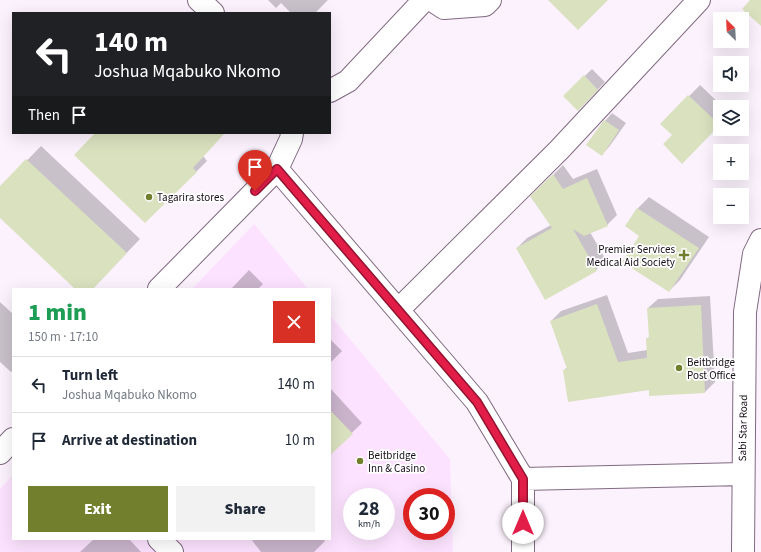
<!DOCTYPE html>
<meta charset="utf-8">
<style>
:root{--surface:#fff;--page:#f2f2f3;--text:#1f2937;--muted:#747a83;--line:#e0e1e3;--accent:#727f2d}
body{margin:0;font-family:"Source Sans 3",sans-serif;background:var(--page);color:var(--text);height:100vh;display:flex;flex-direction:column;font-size:15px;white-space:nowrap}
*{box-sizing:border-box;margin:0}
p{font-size:13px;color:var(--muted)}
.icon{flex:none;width:22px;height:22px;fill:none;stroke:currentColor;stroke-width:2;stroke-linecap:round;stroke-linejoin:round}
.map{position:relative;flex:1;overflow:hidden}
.details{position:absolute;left:12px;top:288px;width:319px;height:252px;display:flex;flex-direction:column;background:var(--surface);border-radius:0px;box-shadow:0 4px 16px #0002}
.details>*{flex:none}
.hud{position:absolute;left:12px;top:12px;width:319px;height:122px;border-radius:0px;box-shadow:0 4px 16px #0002;background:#202124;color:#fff;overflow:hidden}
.needle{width:26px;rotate:336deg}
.tools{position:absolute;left:713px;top:12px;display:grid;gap:8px}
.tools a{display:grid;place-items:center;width:36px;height:36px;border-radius:0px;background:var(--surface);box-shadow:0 4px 16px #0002;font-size:20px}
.speed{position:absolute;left:343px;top:488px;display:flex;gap:8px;font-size:20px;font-weight:700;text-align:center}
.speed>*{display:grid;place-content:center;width:52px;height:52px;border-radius:50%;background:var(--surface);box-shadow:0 4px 16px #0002;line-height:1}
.speed small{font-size:10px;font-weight:400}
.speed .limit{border:6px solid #d22;background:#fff;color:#111}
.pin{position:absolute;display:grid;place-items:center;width:34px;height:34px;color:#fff;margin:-41px -17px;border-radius:50% 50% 50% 0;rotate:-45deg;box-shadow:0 0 4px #0007}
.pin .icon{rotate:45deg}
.me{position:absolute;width:44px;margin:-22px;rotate:0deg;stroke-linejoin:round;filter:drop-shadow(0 0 3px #0008)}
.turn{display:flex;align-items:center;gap:14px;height:84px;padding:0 16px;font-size:18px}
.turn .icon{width:52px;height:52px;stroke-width:2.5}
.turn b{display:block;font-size:28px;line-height:34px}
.then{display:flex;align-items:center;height:38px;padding:0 16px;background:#0003;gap:8px;font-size:15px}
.round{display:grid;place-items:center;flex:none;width:42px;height:42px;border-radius:0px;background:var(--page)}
.head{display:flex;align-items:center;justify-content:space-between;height:68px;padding:0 16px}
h1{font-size:24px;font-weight:800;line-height:30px;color:#1e9e55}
.primary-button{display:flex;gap:8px;margin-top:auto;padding:8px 16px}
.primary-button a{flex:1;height:46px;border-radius:0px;background:var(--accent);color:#fff;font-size:16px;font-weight:800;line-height:46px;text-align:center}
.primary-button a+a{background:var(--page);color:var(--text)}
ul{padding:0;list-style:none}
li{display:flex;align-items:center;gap:12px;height:56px;padding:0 16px;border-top:1px solid var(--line)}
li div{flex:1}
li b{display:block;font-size:15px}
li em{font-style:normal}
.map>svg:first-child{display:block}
</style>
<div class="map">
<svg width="761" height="552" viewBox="0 0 761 552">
<rect width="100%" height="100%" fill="#fcf2fd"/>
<path fill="#fce2fe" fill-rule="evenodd" d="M254 224 308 289H192Z
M330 315 450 459 453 552H0V489L13 475V539H330ZM352 497H386V531H352ZM412 497H446V531H412Z"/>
<path fill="#0003" d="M268 0H328L315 13H291L281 3 276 8Z
M592 69 605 82 585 103 564 96Z
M700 85 723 107H720V124L682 162 673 135 662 124Z
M612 113 626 123 609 147 602 154 605 121Z
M97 133H224L203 156 207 161 174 194Z
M41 146 140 239 92 289H77L0 217V188Z
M563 165 573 179 597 169 617 215 607 225 590 232 606 260 596 270 517 248 527 238 551 225 531 197Z
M649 197 709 237 680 280 669 291 641 236 626 226 638 208Z
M249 270 263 284 258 289H231Z
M607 295 628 353 647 350V339L650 336 648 308 658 299 710 296 715 382 705 392 650 389 564 370 568 367 551 321 561 311Z
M0 302 13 314V370L11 372 0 362Z
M330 339 342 351 330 363Z
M330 388 362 423 330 454Z
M94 539H129L141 552H80Z
M251 539H324L325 541 314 552H261Z"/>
<path fill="#d9e1bf" d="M548 0H608L578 30Z
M750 0H761V26L742 9Z
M584 75 598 90 578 111 563 96Z
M688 95 720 125 682 164 663 144 672 135 660 124Z
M604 120 619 130 602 156 586 145Z
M95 133H225L193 168 197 172 145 223 74 155Z
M26 159 127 253 93 289H75L0 218V186Z
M553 174 563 189 587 178 608 226 584 236 573 229 597 271 545 300 516 248 552 228 530 196Z
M637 208 699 248 669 292 622 262 639 236 625 226Z
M597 304 618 362 647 358 646 338H649L647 308 701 305 705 393 649 396V390L568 402 563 370 567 369 550 321Z
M330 410 353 434 330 455Z"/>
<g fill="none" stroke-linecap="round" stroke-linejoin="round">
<g stroke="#806982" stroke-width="24">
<path id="minor" d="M199 0 213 13
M432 0 444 8 485 5 490 0
M330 91 348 81 424 0
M277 169 477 402 523 479V552
M159 289 277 169 291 139 292 133
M398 310 559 150 699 0
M0 453 13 439
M523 479 743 474
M159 539 172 552
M743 552 745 312 754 254 761 240"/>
</g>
<use href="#minor" stroke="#fff" stroke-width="22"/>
</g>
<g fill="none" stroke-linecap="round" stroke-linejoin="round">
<g stroke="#92132f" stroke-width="10">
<path id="route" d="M255 191 277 169 477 402 523 479V523"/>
</g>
<use href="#route" stroke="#e11d48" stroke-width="7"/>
</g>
<g fill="#727f2d" stroke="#fff" stroke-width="1.5">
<circle cx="149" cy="197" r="4"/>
<path d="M682 249h4v4h4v4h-4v4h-4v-4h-4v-4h4z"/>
<circle cx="679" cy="368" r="4"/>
<circle cx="360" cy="461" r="4"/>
</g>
<g text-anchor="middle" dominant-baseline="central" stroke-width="3.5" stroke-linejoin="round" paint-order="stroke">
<g font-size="11" fill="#170e18" stroke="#fff" text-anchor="start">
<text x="157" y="197">Tagarira stores</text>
<text x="675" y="249" text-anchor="end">Premier Services<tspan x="675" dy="13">Medical Aid Society</tspan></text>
<text x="687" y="362">Beitbridge<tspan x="687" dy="13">Post Office</tspan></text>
<text x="368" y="455">Beitbridge<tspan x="368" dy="13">Inn &amp; Casino</tspan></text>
</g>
<g font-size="11" fill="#170e18" stroke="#fff">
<text transform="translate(743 428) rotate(-89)">Sabi Star Road</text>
</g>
</g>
</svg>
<div class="tools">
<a><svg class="needle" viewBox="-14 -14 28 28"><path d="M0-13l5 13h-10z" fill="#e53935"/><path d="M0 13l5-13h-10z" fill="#747a83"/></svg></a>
<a><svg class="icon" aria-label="sound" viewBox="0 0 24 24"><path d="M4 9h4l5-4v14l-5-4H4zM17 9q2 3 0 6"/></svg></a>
<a><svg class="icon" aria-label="layers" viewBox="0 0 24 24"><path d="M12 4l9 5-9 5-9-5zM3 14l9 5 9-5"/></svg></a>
<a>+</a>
<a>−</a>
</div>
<div class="speed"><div>28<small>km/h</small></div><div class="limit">30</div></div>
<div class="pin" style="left:255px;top:191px;background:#d93025"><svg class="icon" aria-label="arrive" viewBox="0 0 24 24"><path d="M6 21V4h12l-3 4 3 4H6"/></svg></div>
<svg class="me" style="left:523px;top:523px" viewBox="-20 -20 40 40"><circle r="19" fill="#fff"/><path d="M0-13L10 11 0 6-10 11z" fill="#e11d48"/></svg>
<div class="hud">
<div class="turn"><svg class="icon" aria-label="left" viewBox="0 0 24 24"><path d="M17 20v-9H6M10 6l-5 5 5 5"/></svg><div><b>140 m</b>Joshua Mqabuko Nkomo</div></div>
<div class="then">Then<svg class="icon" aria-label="arrive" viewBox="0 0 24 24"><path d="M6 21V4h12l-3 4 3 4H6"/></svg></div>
</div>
<section class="details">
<div class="head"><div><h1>1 min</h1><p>150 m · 17:10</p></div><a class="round" style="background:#d93025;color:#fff"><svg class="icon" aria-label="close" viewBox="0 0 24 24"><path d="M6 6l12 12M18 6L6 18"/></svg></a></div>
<ul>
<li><svg class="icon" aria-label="left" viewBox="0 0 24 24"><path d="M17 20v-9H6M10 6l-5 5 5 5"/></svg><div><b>Turn left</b><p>Joshua Mqabuko Nkomo</p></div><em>140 m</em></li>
<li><svg class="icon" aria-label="arrive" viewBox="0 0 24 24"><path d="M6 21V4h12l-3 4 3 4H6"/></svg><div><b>Arrive at destination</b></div><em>10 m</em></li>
</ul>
<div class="primary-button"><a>Exit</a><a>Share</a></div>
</section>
</div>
